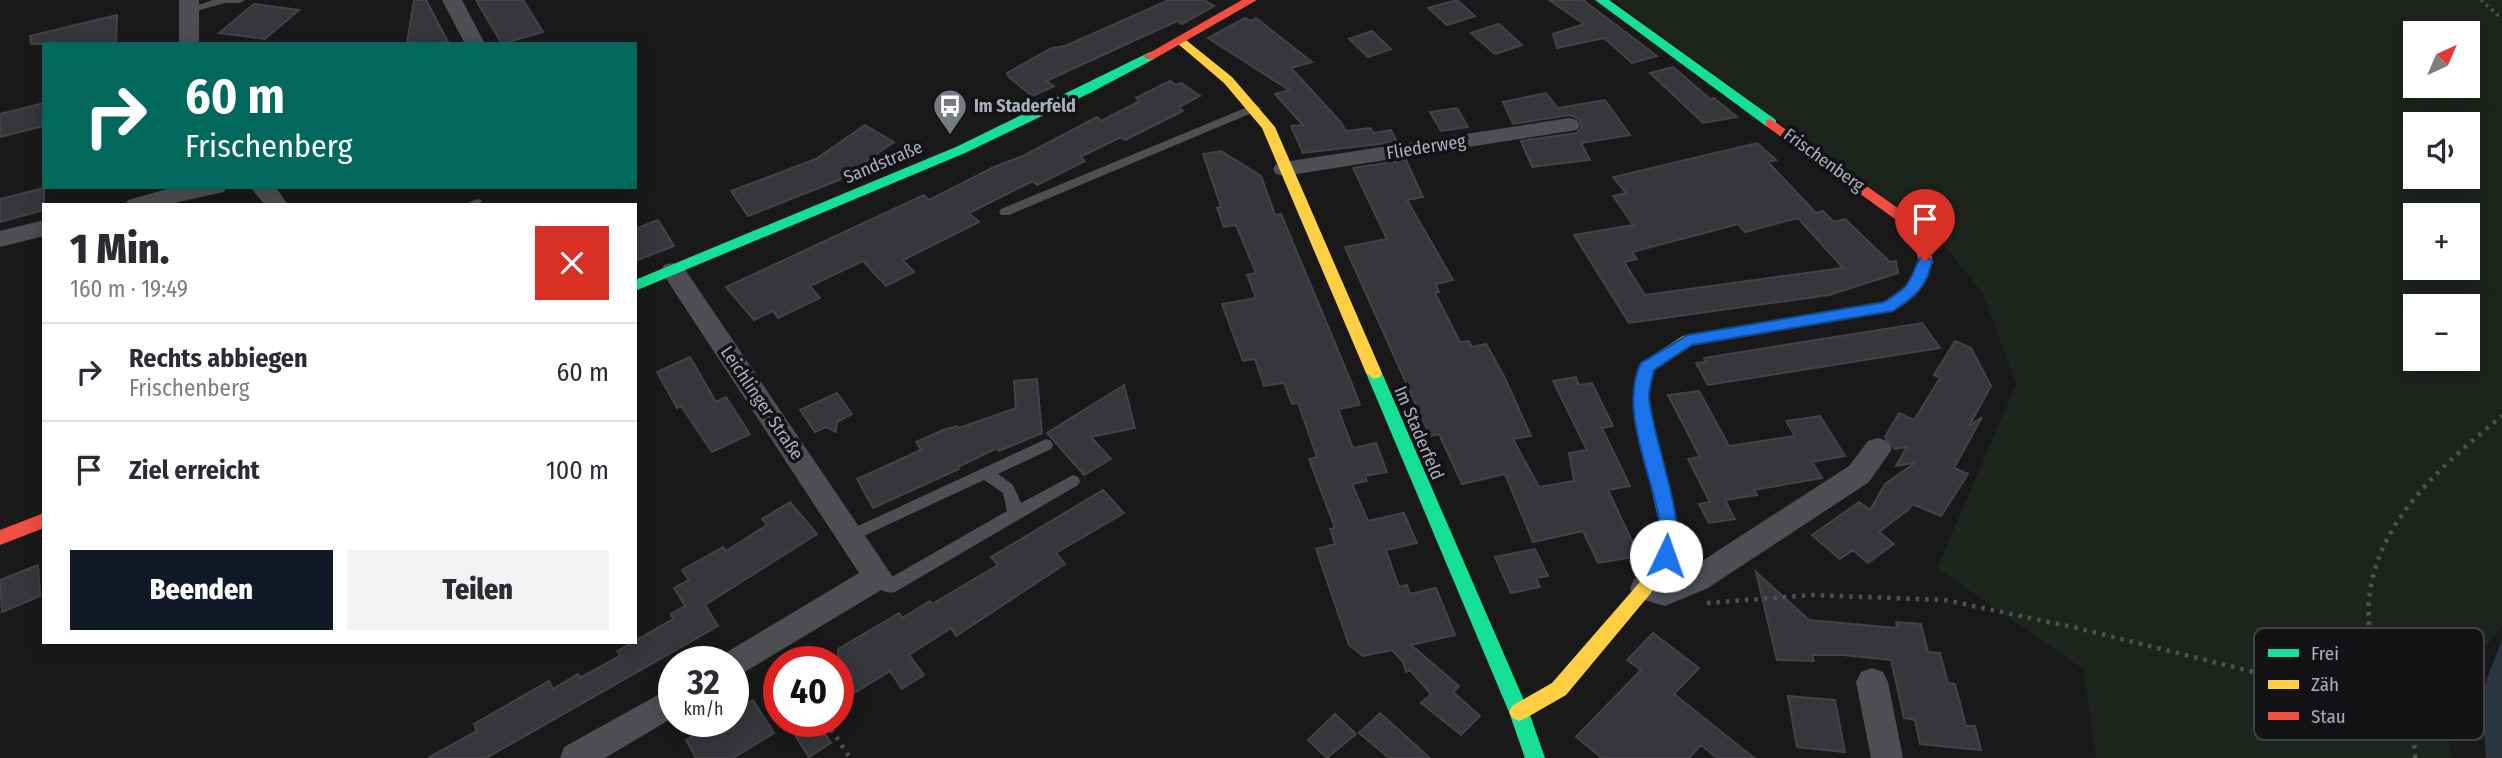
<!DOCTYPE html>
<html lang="de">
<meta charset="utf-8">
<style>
:root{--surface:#fff;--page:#f2f2f3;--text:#2b2b33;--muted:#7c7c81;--line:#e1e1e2;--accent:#111827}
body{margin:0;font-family:"Fira Sans Condensed",sans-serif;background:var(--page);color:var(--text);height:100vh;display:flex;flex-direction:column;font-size:26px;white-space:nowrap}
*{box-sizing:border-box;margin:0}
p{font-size:23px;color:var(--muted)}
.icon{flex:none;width:38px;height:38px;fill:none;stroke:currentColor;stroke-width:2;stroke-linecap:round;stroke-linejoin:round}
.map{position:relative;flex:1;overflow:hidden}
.panel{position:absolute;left:42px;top:203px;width:595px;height:441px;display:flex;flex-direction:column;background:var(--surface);border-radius:0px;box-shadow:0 4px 18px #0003}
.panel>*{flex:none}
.banner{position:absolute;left:42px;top:42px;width:595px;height:147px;border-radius:0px;box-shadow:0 4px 18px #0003;background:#00695c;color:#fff;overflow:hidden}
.needle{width:46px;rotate:44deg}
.buttons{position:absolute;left:2403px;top:21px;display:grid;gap:14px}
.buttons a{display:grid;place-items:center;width:77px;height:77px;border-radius:0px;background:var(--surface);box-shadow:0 4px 18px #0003;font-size:35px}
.speed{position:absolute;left:658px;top:646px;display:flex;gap:14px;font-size:35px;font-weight:700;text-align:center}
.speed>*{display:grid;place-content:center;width:91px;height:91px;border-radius:50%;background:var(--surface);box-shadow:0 4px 18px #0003;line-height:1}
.speed small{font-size:18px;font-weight:400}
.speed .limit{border:10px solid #d22;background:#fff;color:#111}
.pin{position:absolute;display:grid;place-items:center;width:60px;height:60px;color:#fff;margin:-72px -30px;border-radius:50% 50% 50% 0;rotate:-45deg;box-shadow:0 0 7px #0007}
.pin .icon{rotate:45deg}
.me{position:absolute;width:77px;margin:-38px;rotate:3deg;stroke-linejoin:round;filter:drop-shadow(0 0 5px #0008)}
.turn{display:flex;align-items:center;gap:24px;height:147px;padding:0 28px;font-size:32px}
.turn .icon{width:91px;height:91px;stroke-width:2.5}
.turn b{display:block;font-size:49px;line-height:60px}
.round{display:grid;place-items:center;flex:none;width:74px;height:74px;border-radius:0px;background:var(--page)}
.overview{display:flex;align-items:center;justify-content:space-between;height:119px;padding:0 28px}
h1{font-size:42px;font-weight:800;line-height:52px}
.action{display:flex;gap:14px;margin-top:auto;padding:14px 28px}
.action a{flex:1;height:80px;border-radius:0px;background:var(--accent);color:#fff;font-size:28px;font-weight:800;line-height:80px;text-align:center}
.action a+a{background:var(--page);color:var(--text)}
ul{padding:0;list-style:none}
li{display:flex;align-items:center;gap:21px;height:98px;padding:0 28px;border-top:2px solid var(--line)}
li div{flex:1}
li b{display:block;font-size:26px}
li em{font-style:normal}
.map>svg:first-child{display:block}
</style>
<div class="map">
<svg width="2502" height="758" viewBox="0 0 2502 758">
<rect width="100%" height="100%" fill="#19191a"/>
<path fill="#1d241e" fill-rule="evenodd" d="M1613 0H2502V626L2442 702 2452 758H2096L2083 669 1937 568 2016 384 1982 292 1933 232ZM2415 33H2468V86H2415ZM2415 124H2468V177H2415ZM2415 215H2468V268H2415ZM2415 306H2468V359H2415Z"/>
<path fill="#2b353d" d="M2502 640V758H2486L2481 694Z"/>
<path fill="#36373a" stroke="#424346" stroke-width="2" fill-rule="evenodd" d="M414 0H426L449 44H407Z
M476 0H523L543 32 502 44Z
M1169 0H1204L1214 6 1182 24 1177 21 1046 81 1054 86 1032 96 1009 77 1007 73 1052 48 1065 46Z
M1457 0 1475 16 1447 25 1428 8Z
M1549 0H1583L1657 56 1632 63 1604 38 1557 48 1553 34 1584 24Z
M254 4 299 10 265 39 219 33Z
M117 15 116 44H31L30 36Z
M1245 18 1251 21 1256 18 1312 62 1291 68 1340 121 1346 131 1370 128 1374 133 1391 130 1397 142 1303 153 1291 126 1303 125 1275 94 1289 90 1208 38Z
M1499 24 1522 45 1495 54 1471 33Z
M1372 31 1391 49 1368 57 1349 39Z
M1673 67 1710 99 1714 98 1737 117 1703 123 1650 73Z
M1170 81 1176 85 1181 83 1200 96 1179 107 1183 111 1125 140 1121 137 1080 157 1085 161 1037 185 1033 181 969 213 979 222 903 260 914 272 886 286 863 261 810 286 820 298 778 318 773 311 754 320 726 287 924 195 929 200 994 167 1023 156 1097 117 1101 121 1140 101 1136 98Z
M1546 93 1558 108 1605 100 1630 135 1581 143 1590 160 1532 167 1521 141 1577 133 1582 126 1579 119 1570 115 1513 124 1503 102Z
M44 103V126L0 137V114Z
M1457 108 1468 127 1441 131 1430 112Z
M865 125 894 142 839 180 748 216 731 191 816 159Z
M1757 143 1776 160 1768 162 1816 213 1823 211 1834 222 1845 219 1890 262 1896 261 1898 273 1829 295 1629 323 1574 235 1633 225 1613 196 1626 193 1613 177ZM1798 218 1843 268 1645 295 1624 262 1637 259 1632 252 1712 231 1738 224 1745 232Z
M1221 151 1261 176 1275 215 1281 214 1350 379 1360 405 1338 409 1353 448 1376 443 1387 472 1365 476 1367 481 1352 484 1368 521 1404 513 1417 543 1386 550 1399 587 1407 585 1410 594 1436 588 1455 635 1411 645 1459 686 1453 692 1480 716 1461 735 1421 703 1431 694 1410 670 1406 672 1403 662 1392 650 1363 656 1349 645 1316 549 1335 544 1330 529 1335 528 1309 459 1317 457 1298 403 1292 404 1284 383 1264 386 1255 359 1243 361 1222 304 1256 298 1247 275 1256 273 1236 225 1224 227 1217 208 1221 207 1203 154Z
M1406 160 1423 197 1407 200 1453 280 1436 284 1439 292 1435 293 1460 342 1469 341 1472 347 1486 344 1505 378 1531 436 1513 439 1539 487 1574 481 1569 453 1587 450 1553 381 1576 377 1579 385 1592 383 1613 426 1602 428 1630 486 1608 490 1639 556 1598 563 1583 531 1533 542 1505 474 1462 484 1439 434 1430 436 1345 247 1387 239 1353 168Z
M44 188V210L0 222V199Z
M658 220 674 246 635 261V229Z
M1922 323 1940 348 1708 385 1696 363 1706 362 1704 358Z
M1955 341 1971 348 1991 386 1969 426 1982 417 1954 468 1968 474 1941 516 1912 504 1909 509 1879 532 1894 544 1868 563 1853 550 1840 559 1812 535 1859 502 1870 510 1885 484 1915 463 1896 466 1907 447 1895 449 1885 437 1899 413 1914 420 1940 378 1934 375Z
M690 357 716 402 726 397 750 434 712 452 681 406 677 408 657 372Z
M1037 379 1042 433 999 451 997 448 958 467 959 469 873 508 857 479 921 450 916 442 943 430 957 426 959 428 1016 408 1014 381Z
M1124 385 1135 428 1091 437 1111 459 1084 475 1047 433Z
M1699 391 1729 446 1795 436 1786 421 1820 416 1845 456 1812 462 1822 478 1754 490 1757 495 1725 500 1735 519 1709 523 1699 504 1710 502 1688 459 1700 457 1668 395Z
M837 393 852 414 837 422 836 432 826 427 815 432 800 410Z
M1103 490 1124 513 1056 553 1065 564 956 636 951 628 909 655 924 675 902 689 890 671 838 703V649L899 613 902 618 930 601 932 604 998 565 991 557Z
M790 502 817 534 705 605 718 626 486 758H428L477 731 474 724 549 681 553 689 578 674 580 678 620 656 617 651 673 619 671 614 685 606 674 588 689 580 682 570 723 547 726 551 767 525 762 519Z
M1535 549 1548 576 1536 578 1540 587 1511 593 1495 557Z
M38 565 40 596 2 612 0 580Z
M1756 572 1809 620 1897 628 1896 622 1921 624 1928 652 1940 653 1948 683 1955 684 1966 726H1975L1981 750 1920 744 1915 720 1904 718 1891 660 1843 655H1812L1814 661 1777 660Z
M1653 633 1699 668 1674 694 1754 758H1717L1701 745 1689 758H1602L1576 737 1641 670 1627 660Z
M1788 696 1835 700 1845 752 1797 747Z
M753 700 774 733 733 758H696L686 740 718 721H733V712Z
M1380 713 1430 758H1389L1359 733Z
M1335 714 1356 734 1327 758 1308 740Z
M786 721H816L831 743 809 757Z"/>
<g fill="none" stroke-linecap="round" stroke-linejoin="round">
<path stroke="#4f5054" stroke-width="3.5" stroke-dasharray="2.5 4.5" stroke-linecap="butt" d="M2481 0 2502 19"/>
<path stroke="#4f5054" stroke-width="4.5" stroke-dasharray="3.5 6" stroke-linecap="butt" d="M1707 603 1812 595 1945 600 2077 628 2262 674 2379 672
M826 721 850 758
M2415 758C2416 722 2390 703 2379 671 2339 556 2421 482 2502 416"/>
<path fill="#4d4f53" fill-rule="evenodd" d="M213 0H245L240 3H225L189 13 184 10Z
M1255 104 1261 108 1259 110 1009 215H1001L999 212 1001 209Z
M477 199 481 200 482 205H464Z
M1046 439 1051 441 1053 445 1051 449 998 474 1013 485 1021 503 1073 475 1078 477 1080 481 1078 485 895 592C884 595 875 586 870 577L872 572 878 570 890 578 1007 511 1003 493 984 480 855 540 850 542 845 540 842 536 845 532Z"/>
<path fill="#4d4f53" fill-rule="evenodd" d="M179 0H199V44H179Z
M442 0H462L485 44H465Z
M1569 118 1577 120 1580 125 1577 130 1284 176 1276 174 1273 169 1276 164 1284 162Z
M174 187H227L224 192 165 205H125L128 200Z
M250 187H276L288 205H265Z
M44 220V236L0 247V231Z
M673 263 682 265 893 577 888 586 733 679V662H719L722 655 859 573 661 271 664 265Z
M1878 438 1888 441 1892 449 1869 482 1708 588 1665 606 1634 597 1630 588 1634 579 1645 575 1664 580 1688 570 1849 466 1868 441Z
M1872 668 1883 672 1888 682 1903 758H1871L1856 682 1861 672Z
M674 686V717L605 758H560L564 747Z"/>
<path fill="#16e098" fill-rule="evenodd" d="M1595 0H1609L1776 120V126H1766Z
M1150 52 1154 53V59L1092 92 965 153 635 291V280L956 147Z
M1374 367 1382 373 1529 712 1545 758H1525L1509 712 1366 373Z"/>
<path fill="#ffcf43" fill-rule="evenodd" d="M1181 36 1232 77 1275 127 1382 373 1380 377 1374 379 1366 373 1262 128 1224 83 1177 43 1175 40Z
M1742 326 1747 327 1750 331 1747 335 1692 345 1654 370 1649 394 1656 441 1678 526 1675 556 1651 593 1566 695 1526 718 1519 721 1512 718 1509 712 1512 706 1552 683 1639 583 1657 554 1660 526 1640 441 1633 394 1641 363 1683 336Z"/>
<path fill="#f24e42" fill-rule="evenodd" d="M1242 0H1257L1154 59H1146L1144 56Z
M1771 119 1905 213 1927 238 1933 262 1918 292 1893 311 1742 336 1737 335 1734 331 1742 326 1884 302 1907 285 1919 262 1913 239 1895 219 1766 126V120Z
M44 513V528L0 545V530Z"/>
</g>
<path fill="#1a73e8" stroke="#114b97" stroke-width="2" d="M1925 256 1932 261C1927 287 1914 298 1893 311L1692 345 1654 370C1652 378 1649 388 1649 397 1652 439 1690 527 1673 562H1660C1654 550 1662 536 1660 524 1653 477 1618 408 1641 363L1688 335 1884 302C1911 286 1907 285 1920 258Z"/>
<defs>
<g id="bus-pin" transform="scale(1.75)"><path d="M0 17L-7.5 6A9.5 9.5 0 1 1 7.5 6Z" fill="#777a83" stroke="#131316"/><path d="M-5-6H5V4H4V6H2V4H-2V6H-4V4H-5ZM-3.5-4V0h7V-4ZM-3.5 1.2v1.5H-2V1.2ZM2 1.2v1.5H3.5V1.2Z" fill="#fff"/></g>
</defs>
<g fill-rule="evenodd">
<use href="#bus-pin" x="950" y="106"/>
</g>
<g text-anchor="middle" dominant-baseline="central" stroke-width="7" stroke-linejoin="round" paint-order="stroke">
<g font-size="18" font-weight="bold" fill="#aaafbb" stroke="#131316" text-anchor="start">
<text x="974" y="106">Im Staderfeld</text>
</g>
<g font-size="18" fill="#aaafbb" stroke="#131316">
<text transform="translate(1426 147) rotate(-9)">Fliederweg</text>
<text transform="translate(1824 160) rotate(36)">Frischenberg</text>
<text transform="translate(883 162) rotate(-23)">Sandstraße</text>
<text transform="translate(762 403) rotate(56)">Leichlinger Straße</text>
<text transform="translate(1419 433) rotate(67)">Im Staderfeld</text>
</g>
</g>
<rect x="2254" y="628" width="230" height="112" rx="10" fill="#131316" stroke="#404248" stroke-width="2"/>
<rect x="2268" y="649" width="31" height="8" fill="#16e098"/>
<rect x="2268" y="680" width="31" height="9" fill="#ffcf43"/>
<rect x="2268" y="712" width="31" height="8" fill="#f24e42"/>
<g font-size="19" fill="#aaafbb">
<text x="2311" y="660">Frei</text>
<text x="2311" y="691">Zäh</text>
<text x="2311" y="723">Stau</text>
</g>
</svg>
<div class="buttons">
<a><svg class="needle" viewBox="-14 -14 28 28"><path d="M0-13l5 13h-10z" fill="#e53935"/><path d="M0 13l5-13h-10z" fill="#7c7c81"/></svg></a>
<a><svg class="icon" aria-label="sound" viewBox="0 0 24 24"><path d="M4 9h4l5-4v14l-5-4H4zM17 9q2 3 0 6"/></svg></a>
<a>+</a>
<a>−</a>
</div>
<div class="speed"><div>32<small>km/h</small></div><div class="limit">40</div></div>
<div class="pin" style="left:1925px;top:261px;background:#d93025"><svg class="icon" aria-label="arrive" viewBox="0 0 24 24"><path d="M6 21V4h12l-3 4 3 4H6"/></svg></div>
<svg class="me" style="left:1666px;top:556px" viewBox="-20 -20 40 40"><circle r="19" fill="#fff"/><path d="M0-13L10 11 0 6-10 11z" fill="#1a73e8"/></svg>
<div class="banner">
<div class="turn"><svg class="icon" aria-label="right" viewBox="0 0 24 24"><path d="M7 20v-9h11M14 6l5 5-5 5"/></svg><div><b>60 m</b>Frischenberg</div></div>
</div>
<section class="panel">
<div class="overview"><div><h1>1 Min.</h1><p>160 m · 19:49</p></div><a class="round" style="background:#d93025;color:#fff"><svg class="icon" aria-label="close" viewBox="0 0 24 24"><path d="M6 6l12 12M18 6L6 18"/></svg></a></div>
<ul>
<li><svg class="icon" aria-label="right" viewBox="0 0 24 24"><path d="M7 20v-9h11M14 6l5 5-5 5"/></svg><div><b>Rechts abbiegen</b><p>Frischenberg</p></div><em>60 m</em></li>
<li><svg class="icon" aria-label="arrive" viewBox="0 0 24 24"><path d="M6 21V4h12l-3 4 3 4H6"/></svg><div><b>Ziel erreicht</b></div><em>100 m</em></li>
</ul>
<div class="action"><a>Beenden</a><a>Teilen</a></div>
</section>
</div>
